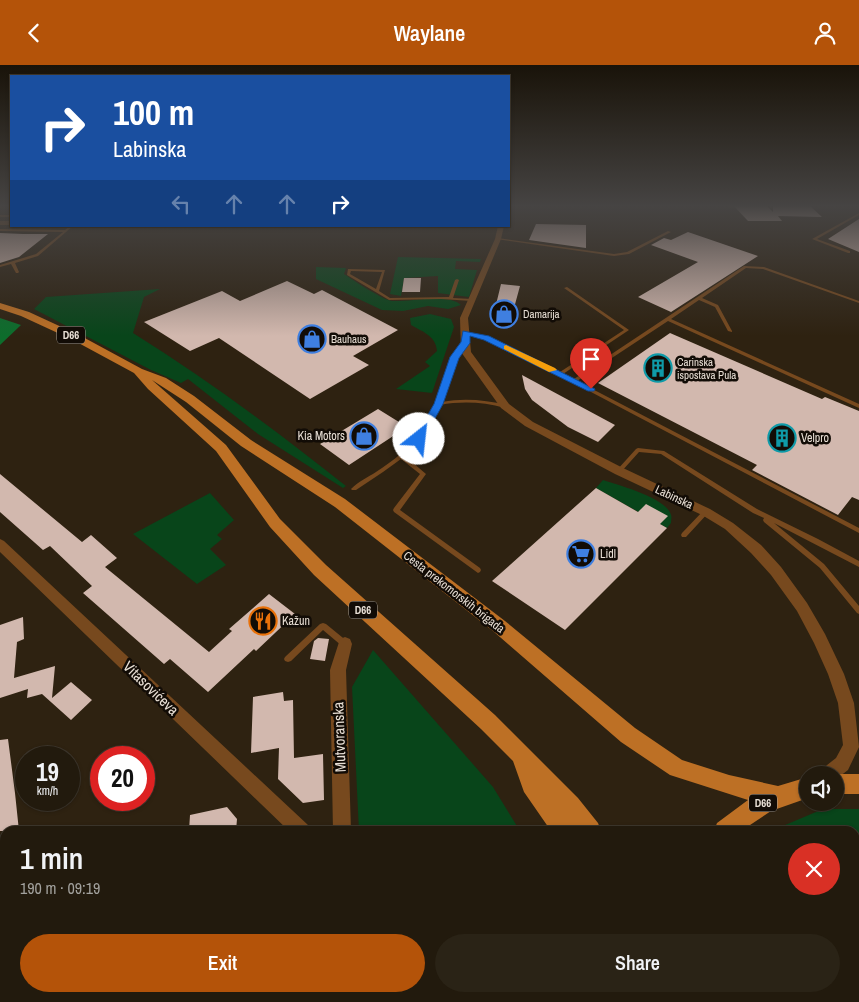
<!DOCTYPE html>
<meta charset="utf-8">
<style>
:root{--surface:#221a0d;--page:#2a2316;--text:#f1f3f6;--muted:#a2a19d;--line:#3f382e;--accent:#b45309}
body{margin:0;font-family:"Archivo Narrow",sans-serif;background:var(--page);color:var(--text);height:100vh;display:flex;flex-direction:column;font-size:19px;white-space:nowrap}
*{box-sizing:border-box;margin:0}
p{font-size:16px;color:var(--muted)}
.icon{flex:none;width:28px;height:28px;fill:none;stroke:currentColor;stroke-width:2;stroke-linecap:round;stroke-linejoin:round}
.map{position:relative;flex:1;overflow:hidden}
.side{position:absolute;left:0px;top:761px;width:860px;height:176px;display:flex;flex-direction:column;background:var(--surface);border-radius:15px 15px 0 0;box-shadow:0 1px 4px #0004,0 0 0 1px var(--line)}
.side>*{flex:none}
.top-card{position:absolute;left:10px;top:10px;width:500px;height:152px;border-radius:0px;box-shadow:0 1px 4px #0004,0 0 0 1px var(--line);background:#1a4fa0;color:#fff;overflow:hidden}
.controls{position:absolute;left:799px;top:701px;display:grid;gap:10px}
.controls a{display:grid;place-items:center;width:45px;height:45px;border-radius:50%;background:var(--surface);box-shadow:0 1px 4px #0004,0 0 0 1px var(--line);font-size:25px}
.speed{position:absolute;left:15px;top:681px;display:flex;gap:10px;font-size:25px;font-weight:700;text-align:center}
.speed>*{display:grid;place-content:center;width:65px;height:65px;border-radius:50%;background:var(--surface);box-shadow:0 1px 4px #0004,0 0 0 1px var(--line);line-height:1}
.speed small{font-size:12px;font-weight:400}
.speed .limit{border:8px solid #d22;background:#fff;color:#111}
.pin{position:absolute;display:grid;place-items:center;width:42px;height:42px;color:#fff;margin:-51px -21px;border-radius:50% 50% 50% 0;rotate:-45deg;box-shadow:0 0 5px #0007}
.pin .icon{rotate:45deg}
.me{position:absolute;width:55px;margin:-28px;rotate:29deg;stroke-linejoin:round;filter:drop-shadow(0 0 4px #0008)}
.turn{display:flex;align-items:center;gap:18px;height:105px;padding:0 20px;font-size:22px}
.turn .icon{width:65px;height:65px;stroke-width:2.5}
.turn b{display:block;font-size:35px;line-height:42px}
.lanes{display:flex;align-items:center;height:48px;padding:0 20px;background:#0003;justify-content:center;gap:25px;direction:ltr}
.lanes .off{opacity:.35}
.round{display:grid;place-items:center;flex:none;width:52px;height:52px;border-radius:26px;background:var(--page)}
.overview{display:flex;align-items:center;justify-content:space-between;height:85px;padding:0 20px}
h1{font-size:30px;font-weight:600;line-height:38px}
.action{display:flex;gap:10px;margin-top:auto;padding:10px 20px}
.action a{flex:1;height:58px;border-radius:30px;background:var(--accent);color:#fff;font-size:20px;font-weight:600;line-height:58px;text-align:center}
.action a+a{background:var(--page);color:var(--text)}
header{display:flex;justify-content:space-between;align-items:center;height:65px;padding:0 20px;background:var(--accent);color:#fff;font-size:22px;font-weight:600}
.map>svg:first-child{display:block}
</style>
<header><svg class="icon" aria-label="back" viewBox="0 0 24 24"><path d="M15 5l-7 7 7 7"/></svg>Waylane<svg class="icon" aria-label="person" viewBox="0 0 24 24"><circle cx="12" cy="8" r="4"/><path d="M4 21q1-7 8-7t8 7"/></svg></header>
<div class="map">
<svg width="859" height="937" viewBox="0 0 859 937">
<rect width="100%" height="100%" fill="#2e2211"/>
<path fill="#08451a" d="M398 192 481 194 480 197 456 196 455 204 477 205 469 232 438 228V211L404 213 401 231 390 229Z
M316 202 346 203 344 209C353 215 383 235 392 236 408 237 450 228 461 240L448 244 428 241 403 246 382 245 316 214Z
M160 224 144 232 133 268C207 314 278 367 346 421L343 423 258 369 188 314 181 318 151 305 34 244 46 232Z
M430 249 451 254 454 262 432 328 396 324 430 301 425 297 437 286C436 271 423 267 411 260L410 253Z
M603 415C618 420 667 433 671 450 672 452 671 455 671 458L667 463 596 423Z
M210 428 234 455 217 470 222 474 210 484 226 500 197 519 133 469Z
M373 585 493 722 520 766H359L352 622Z
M823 744H859V937H696V932H855V766H771Z
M566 932 567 937H368L367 933Z"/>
<path fill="#0d6d2c" d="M0 253 21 260 0 280Z"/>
<path fill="#d2b8ae" d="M733 140H766L773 147V140H809L822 152 778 151 782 156H748Z
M859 154V187L828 174Z
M536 159 586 160V183L529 175Z
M688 167 758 191 671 247 638 232 698 197 651 180 664 173 671 175Z
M0 168 23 169H48L19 192 0 198Z
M404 213H421L420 227H402Z
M287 216 314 229 322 225 398 265 353 291 369 300 310 334 219 273 190 286 144 257 222 226 240 236Z
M501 219 520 221 511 254 493 252Z
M670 268 822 334 825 332 859 346V435L852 432 838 450 752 405 757 400 598 318Z
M522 310 615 360 598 377 568 362 532 335 525 324Z
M378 344 407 362 349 400 320 379Z
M0 409 82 477 91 470 117 493 105 502 209 587 232 566 229 564 269 529 295 549 256 586 254 584 208 627 170 594 164 599 83 528 92 521 50 481 43 485 0 447Z
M596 423 638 447 646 439 668 451 660 459 667 463 565 565 492 516Z
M23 552 24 574 17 577 14 613 55 601 52 633 71 617 92 635 71 655 42 629 27 633 28 624 0 633V560Z
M318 573 329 574 325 596 310 594 314 576Z
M283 627 284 636 293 635 294 693 323 689 324 735 303 738 278 714 279 683 251 688 253 632Z
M8 674 15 728 19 766H0V675Z
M227 742 237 754 236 766H189L190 750Z"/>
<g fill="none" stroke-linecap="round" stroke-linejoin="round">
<path fill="#77491e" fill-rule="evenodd" d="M728 140H730L733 142 730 143Z
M859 148V150L817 174 850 186V188H848L812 174Z
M0 150H11V152H0Z
M70 161H73L38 191 15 198 19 207 18 208H16L11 199 0 202V200L36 189 63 167 0 166V164L65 165Z
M668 166 671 167 629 189 614 191 496 174 498 173 614 189 627 187Z
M744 201 764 202 859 236V238L763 204 746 203 702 233 718 240 732 266V267L728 266 715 242 699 235 671 254 859 339V343L668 256 577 316 859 463V468L572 317 484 274 464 268 466 267 488 272 560 307 624 265 564 223 567 222 629 265 563 309 574 314Z
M348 204 385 205 379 226 390 233 449 232 455 215 457 214 459 215 453 233 472 234 474 235 472 236 441 234 389 235 347 210ZM351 206 382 207 376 224 350 209Z
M464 276 468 277 456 299 442 337C464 333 485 335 507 340L508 341 505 343C483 337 462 336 440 340 431 360 420 377 405 391L426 409 400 445 480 503 481 505 480 507 478 508 394 447 393 445 394 443 420 409 401 394 383 407 356 425H352L351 424C358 417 368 412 376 407 393 396 410 383 421 366 440 338 445 304 464 276Z
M638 383 664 386 757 444 818 474 859 496V502L774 458 824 499 859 541V549L857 548 820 503 764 457 763 455 764 453 753 448 661 389 639 387 621 407H617L616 406 617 405 636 384Z
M704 445H708L709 447 686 472H682L681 470 682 468Z
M323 558 326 559 348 577 349 579 348 581 345 582 342 581 323 565 291 596 288 597 285 596 284 594 285 592 320 559Z"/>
<path fill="#77491e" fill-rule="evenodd" d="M0 156H11V160H0Z
M498 161H504L501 174 468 253 471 287 509 339 533 357 623 403 710 444 733 458 761 480 781 502 807 538 825 569 844 609 854 638 859 682 848 705 835 715V710H819L822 704 836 693 843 680 838 638 828 609 814 578 797 546 771 510 751 488 725 464 702 450 615 409 525 361 501 343 461 287 460 253 495 174Z
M0 474 4 476 308 760 311 766H289L0 487Z
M345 572 350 574 352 579 346 605 351 766H333L330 605 340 574Z
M0 865 5 867V891L0 889Z
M16 932H38V937H16Z
M336 932H358V937H336Z"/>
<path fill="#bd7025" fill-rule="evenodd" d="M0 238 29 247 81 271 142 304 166 313 194 331 251 375 345 434 505 556 635 663 682 695 729 710 778 721 808 712V733L771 746 741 766H714L717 758 748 735 670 710 621 677 493 566 335 442 241 381 186 337 152 315 226 380 280 454 326 500 495 650 578 733 598 758 601 766H577L572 760 575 766H551L524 727 513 696 481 664 314 510 270 462 216 386 148 324 134 308 73 275 21 251 0 244Z
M835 709H859V729H835V710H832Z
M605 932H631V937H605Z
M643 932H669L670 937H644Z"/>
</g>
<linearGradient id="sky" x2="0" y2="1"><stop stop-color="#191309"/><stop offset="0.52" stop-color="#464443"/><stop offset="1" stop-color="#464443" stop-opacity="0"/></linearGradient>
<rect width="859" height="271" fill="url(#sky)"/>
<path fill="#1a73e8" stroke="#114b97" d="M463 266 489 271 595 324 594 326H588L484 275 470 271V278L459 293 443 339 422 377H415L414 374 434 339 450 292 461 277Z"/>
<path fill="#f59e0b" d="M506 280 555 303 557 305 549 307 504 284V281Z"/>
<defs>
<g id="shop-ring" transform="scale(1.4375)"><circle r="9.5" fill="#120c06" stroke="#3f7fe0" stroke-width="1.5"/><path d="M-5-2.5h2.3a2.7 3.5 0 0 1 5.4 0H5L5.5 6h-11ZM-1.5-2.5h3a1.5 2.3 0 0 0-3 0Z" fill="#3f7fe0"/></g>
<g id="building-ring" transform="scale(1.4375)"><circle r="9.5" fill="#120c06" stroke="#0f9aa8" stroke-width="1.5"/><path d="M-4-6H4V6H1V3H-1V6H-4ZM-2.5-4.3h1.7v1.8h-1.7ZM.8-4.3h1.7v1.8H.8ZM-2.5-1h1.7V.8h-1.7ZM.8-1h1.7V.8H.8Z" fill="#0f9aa8"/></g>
<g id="supermarket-ring" transform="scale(1.4375)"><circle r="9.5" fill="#120c06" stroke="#3f7fe0" stroke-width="1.5"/><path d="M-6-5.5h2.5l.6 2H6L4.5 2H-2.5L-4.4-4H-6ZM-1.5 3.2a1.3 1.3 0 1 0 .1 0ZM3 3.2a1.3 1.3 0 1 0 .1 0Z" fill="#3f7fe0"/></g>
<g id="restaurant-ring" transform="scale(1.4375)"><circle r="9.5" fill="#120c06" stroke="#e8710a" stroke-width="1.5"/><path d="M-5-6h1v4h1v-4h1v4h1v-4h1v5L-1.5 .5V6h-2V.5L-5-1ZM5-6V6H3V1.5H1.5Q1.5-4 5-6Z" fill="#e8710a"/></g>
</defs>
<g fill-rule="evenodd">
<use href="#shop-ring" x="504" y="249"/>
<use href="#shop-ring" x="312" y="274"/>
<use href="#building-ring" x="658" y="303"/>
<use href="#shop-ring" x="364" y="371"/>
<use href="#building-ring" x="782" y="373"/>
<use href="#supermarket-ring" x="581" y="489"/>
<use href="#restaurant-ring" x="263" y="556"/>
</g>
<g text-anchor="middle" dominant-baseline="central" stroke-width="5" stroke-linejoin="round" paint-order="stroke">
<g font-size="11" fill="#e8dfd5" stroke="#120c06" text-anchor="start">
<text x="523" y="249">Damarija</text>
<text x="331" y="274">Bauhaus</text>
<text x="677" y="297">Carinska<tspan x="677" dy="13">ispostava Pula</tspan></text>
</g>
<g fill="#120c06" stroke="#a8a097" stroke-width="1">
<rect x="57" y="261.5" width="28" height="17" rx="4"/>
<rect x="349" y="536.5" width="28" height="17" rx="4"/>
<rect x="749" y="729.5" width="28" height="17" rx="4"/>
</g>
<g font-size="11" font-weight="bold" fill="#e8dfd5">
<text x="71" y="270">D66</text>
<text x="363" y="545">D66</text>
<text x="763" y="738">D66</text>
</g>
<g font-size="12" fill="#e8dfd5" stroke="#120c06" text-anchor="start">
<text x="345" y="371" text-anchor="end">Kia Motors</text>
<text x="801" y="373">Velpro</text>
<text x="600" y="489">Lidl</text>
<text x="282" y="556">Kažun</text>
</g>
<g font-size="12" fill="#e8dfd5" stroke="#120c06">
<text transform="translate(674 432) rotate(25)">Labinska</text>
<text transform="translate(454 527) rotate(38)">Cesta prekomorskih brigada</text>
</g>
<g font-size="15" fill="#e8dfd5" stroke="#120c06">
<text transform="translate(151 623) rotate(44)">Vitasovićeva</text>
<text transform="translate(339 672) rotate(-92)">Mutvoranska</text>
</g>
</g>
</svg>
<div class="controls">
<a><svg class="icon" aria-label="sound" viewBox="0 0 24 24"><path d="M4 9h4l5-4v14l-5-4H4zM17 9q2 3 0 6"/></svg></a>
</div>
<div class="speed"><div>19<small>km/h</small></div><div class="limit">20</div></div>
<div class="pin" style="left:591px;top:324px;background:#d93025"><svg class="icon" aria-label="arrive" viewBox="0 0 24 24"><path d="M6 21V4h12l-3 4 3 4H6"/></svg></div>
<svg class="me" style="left:419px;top:374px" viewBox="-20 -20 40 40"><circle r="19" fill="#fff"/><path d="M0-13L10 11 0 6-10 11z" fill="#1a73e8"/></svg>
<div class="top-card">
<div class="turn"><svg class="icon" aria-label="right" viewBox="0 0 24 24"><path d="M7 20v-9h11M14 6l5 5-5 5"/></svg><div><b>100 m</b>Labinska</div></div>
<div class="lanes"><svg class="icon off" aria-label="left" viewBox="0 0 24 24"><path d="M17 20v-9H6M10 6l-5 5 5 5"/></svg><svg class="icon off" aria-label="ahead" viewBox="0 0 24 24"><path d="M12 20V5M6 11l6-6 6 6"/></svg><svg class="icon off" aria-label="ahead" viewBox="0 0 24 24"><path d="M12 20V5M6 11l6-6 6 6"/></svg><svg class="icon" aria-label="right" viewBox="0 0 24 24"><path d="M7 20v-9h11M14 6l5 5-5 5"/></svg></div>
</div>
<section class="side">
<div class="overview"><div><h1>1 min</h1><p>190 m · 09:19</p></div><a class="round" style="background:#d93025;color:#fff"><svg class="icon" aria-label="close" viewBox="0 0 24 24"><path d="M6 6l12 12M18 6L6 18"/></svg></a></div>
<div class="action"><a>Exit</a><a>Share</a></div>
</section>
</div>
